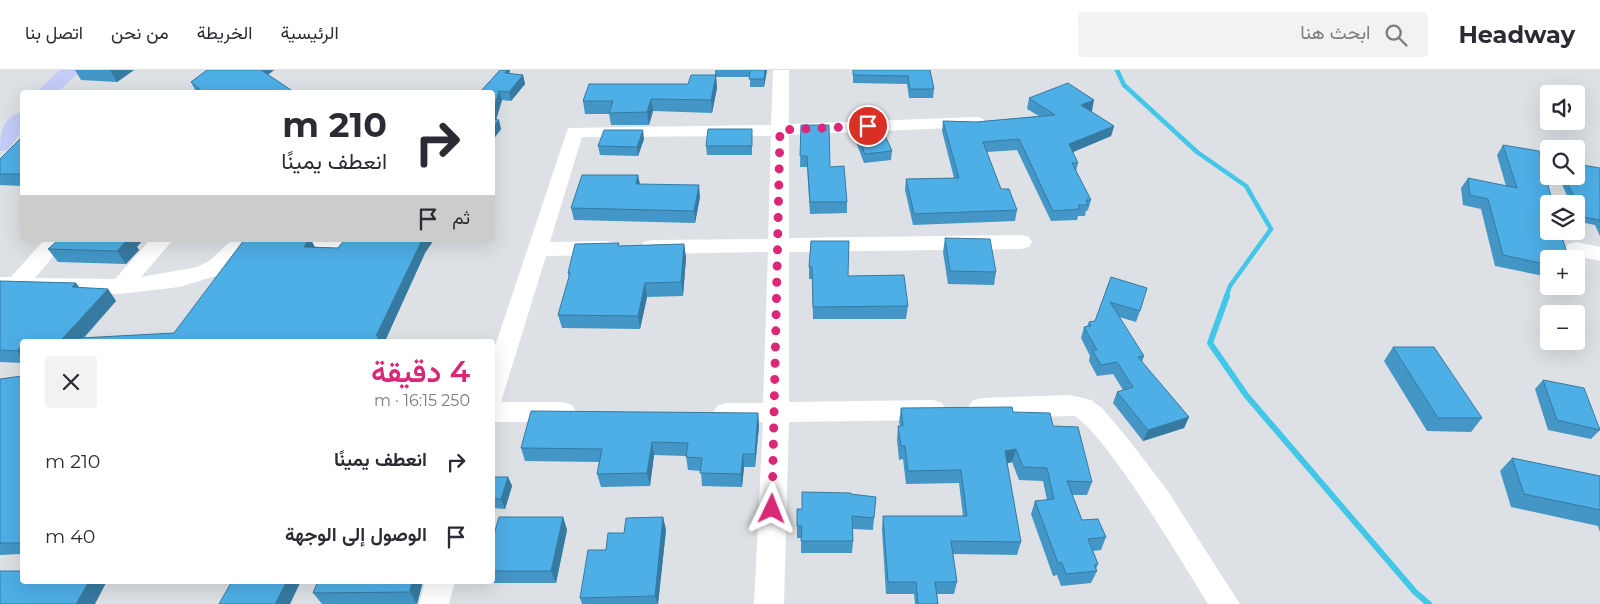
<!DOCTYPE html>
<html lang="ar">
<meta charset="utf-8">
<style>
:root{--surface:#fff;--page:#f2f2f3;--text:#2b2b33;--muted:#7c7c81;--line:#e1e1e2;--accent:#db2777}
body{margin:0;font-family:Montserrat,Vazirmatn,sans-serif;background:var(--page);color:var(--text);direction:rtl;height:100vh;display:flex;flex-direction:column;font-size:19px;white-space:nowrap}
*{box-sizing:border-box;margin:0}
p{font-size:16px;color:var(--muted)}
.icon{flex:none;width:28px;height:28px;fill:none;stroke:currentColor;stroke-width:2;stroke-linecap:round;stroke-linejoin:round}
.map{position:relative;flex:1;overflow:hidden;direction:ltr}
.details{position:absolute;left:20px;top:269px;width:475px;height:245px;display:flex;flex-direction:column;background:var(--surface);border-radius:5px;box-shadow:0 5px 20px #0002;direction:rtl}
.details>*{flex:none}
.guide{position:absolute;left:20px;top:20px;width:475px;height:152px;border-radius:5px;box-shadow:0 5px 20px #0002;direction:rtl;background:#fff;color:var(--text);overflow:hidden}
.tools{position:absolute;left:1540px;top:15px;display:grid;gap:10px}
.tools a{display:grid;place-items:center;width:45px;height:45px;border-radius:5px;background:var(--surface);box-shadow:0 5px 20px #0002;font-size:25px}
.pin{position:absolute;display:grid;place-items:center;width:42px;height:42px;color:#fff;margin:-21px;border:2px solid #fff;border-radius:50%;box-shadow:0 1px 5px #0007}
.me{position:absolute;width:55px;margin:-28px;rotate:2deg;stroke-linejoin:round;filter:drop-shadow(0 0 4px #0008)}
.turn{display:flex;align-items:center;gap:18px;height:105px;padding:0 25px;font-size:22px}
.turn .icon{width:65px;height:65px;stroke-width:2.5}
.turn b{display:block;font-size:35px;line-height:42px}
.then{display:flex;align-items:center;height:48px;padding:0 25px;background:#0003;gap:10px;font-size:19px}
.round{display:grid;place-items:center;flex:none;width:52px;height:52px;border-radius:5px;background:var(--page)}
.summary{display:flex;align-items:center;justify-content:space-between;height:85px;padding:0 25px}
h1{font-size:30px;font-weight:600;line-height:38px;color:var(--accent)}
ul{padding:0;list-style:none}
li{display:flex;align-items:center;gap:15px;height:75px;padding:0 25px}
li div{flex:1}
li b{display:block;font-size:19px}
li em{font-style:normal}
header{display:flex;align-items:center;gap:30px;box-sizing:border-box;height:70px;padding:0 25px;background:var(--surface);border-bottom:1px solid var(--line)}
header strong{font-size:24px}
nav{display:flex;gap:28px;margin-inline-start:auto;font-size:18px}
.search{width:350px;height:45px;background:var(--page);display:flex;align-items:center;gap:12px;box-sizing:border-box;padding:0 18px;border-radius:5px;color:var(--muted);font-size:19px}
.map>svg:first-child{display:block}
</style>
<header>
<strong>Headway</strong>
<div class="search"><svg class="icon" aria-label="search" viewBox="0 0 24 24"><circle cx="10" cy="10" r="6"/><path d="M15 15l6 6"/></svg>ابحث هنا</div>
<nav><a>الرئيسية</a><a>الخريطة</a><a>من نحن</a><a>اتصل بنا</a></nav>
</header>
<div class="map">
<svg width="1600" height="534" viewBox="0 0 1600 534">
<rect width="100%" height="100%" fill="#dde0e4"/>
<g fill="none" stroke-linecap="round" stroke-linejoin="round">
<path stroke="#42c7e8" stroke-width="4.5" d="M1117 0 1124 15 1197 82 1246 116 1271 159 1230 216 1226 227"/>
<path stroke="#42c7e8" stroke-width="6" d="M1227 226 1210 273 1246 325 1415 522 1429 534"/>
<path fill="#fff" fill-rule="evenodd" d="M773 0H789V54L976 47 982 48 985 52 982 56 976 57 789 65V168L1021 165 1029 167 1032 172 1029 177 1021 179 789 182V332L933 330 942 333 946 340 942 347 933 350 789 352 784 534H754L763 352 726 353 717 350 713 343 717 336 726 333H763L768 182 652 184 644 182 641 177 644 172 652 170 768 169 771 66 582 67 550 172 606 171 614 173 617 178 614 183 606 185 546 186 501 332H563L572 335 576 342 572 349 563 352H492V285L568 58 771 55Z
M44 170H67L35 208 115 209 150 170H173L141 207 197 197 209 191 232 170H260L219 205 179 217 120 224 0 221V207H11Z
M304 170H377L373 175C353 180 328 180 308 175Z
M1576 172 1600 177V191L1568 184 1565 179 1568 174Z
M1070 325 1091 330 1102 338 1129 370 1167 420 1240 534H1208C1181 490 1154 446 1125 404 1110 384 1095 361 1075 346L981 348 972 345 968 338 972 331 981 328Z
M425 511H455L449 534H419Z"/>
<path fill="#c3cbf8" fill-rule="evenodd" d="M60 0H81L58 22H37Z
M22 42V61L8 80 0 81C0 64 2 47 22 42Z"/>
</g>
<path fill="#4396c6" d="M75 0H134L117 12 81 10Z
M207 0H274L268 5 294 22H196L191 12Z
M500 0H510L509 4 523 5 525 14 511 31 502 30 496 50 501 59 492 71Z
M715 0H767L764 17H750V7H716L717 18 712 43 653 41 649 55H611L609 44H585L583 31 688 14 715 5Z
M853 0H930L934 19 933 28H909L907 14 853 13Z
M1029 28 1092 41H1090L1114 56 1111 66 1073 82 1078 93 1076 101 1091 130 1088 140 1086 141 1085 146H1078L1077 150 1051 151 1017 80 987 82 1001 119 1017 140 1015 151 913 155 905 120 906 109 954 108 942 61 943 51 976 52 1039 46 1027 39Z
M801 55 830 97 847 132V143L810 144 807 97H800Z
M854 55 892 81 891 90 864 93 853 64Z
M752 59V85H707L706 76Z
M22 67V116L0 115V89Z
M644 69 638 86 600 85 598 76Z
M1503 75 1549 189V207L1495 196 1481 139 1463 135 1461 118 1468 108 1506 116 1497 85Z
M1600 98V166L1595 155 1580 152 1576 145V134H1571L1558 106H1576Z
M638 105 640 114 700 127 695 153 574 150 571 138Z
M945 168 996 202 994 215 948 214 943 182Z
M244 170H311L315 177 425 183 385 271H22V293L0 292V211L76 213 79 218 108 219 116 231 84 268 174 263Z
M811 171 848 206 908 236 906 249H813L812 209H809V197Z
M684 174 686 188 683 226 647 227 640 259 562 258 558 245 569 208 568 203 620 176Z
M137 177 139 180 126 194 58 192 48 179Z
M1111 207 1140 241 1136 252 1119 247 1144 286 1142 292 1189 347 1184 358 1143 371 1113 333 1117 322 1123 320 1113 304 1097 306 1089 291 1090 286 1081 268 1084 257 1087 256 1089 252 1095 251Z
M1393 277 1482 348 1471 362 1427 361 1384 291Z
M22 306V484L0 485V309Z
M1543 310 1600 358V360L1591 369 1548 360 1535 319Z
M901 338 1013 342 1053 356 1092 412 1087 425H1072L1082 450 1106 467 1101 480 1093 481 1098 494 1096 499 1097 501 1091 513 1061 516 1057 505 1053 506 1031 444 1035 431 1047 430 1043 411 1019 410 1012 392 1007 393 1021 472 1017 485 953 484 957 512 954 524H937L938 534H915L914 524H886L882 459 883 446H963L959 413 906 414 903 389 899 390 897 369 898 356H900L899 352Z
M758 343 759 356 755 397H744L742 417 702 416 701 401 688 400 686 386 654 385 650 416 601 417 597 404 599 392 525 391 521 378Z
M1512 388 1600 406V462L1598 456 1511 437 1500 401Z
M492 407H508L512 416 505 439 492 438Z
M851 424 874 448 873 460 853 459V471L852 483H801V468H797V439H802Z
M563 447 567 460 556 513H490L489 511H492V471Z
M663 447 666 460 658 534H582L580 528 606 480 624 463Z
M318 511H423L417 534H322L313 523Z"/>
<path fill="#377aa1" d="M110 0H134L117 12Z
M258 0H274L262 9Z
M506 0H510L507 12 505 3Z
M765 0H767L764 17V9Z
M523 5 525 14 511 31 509 22Z
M716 5 717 18 712 43 711 30Z
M499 21 502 30 494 56 499 50 501 59 492 71V44Z
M651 29 653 41 649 55 647 42Z
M1094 30 1092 41 1079 46 1081 35Z
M1114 56 1111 66 1066 85 1069 74Z
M643 60 644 69 638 86 637 77Z
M638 105 640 117 636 114Z
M699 115 700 127 695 153 694 141Z
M127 170H143L137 177 139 180 126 194 117 181Z
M308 170H311L315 178 304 177Z
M422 170H434L425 183 385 271H376V266Z
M684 174 686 188 683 226 681 212Z
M76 213 85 225 72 217Z
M645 213 647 227 640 259 638 246Z
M108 219 116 231 80 271 62 269Z
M22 275V288L17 281Z
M758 343 759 356 755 397V384Z
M1189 347 1184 358 1143 371 1148 360Z
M652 372 654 385 650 416 647 403Z
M1016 379 1012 392 1002 395 1005 381Z
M743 384 744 397 742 417 741 404Z
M508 407 512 416 505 439 501 429Z
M563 447 567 460 556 513 551 501Z
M663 447 666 460 658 534H657L655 526Z
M89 511H107L95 534H76Z
M287 511H301L290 534H275Z
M412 511H423L417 534 410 522Z"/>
<path fill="#4eaee6" stroke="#377aa1" d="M207 0H261L294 22H198L202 21 191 12Z
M500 0H506L505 3 523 5 509 22 499 21 492 44V22H480Z
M750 0H765L764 9H749Z
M853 0H930L934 19H910L908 6 853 5Z
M691 5H716L711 30 651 29 647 42 609 43 613 31H583L589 14H688Z
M1068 13 1094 30 1081 35 1114 56 1069 74 1078 93H1072L1091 130H1086L1088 135H1078L1080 139 1053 141 1019 69 983 72 1001 119H1009L1017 140 914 144 906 109 959 108 943 51 976 52 1055 45 1029 28Z
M492 49 499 50 492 58Z
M880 54 892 81 865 84 854 55Z
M801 55H829L830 97 844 96 847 132H810L807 86H800Z
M708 59H752V76H706Z
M604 60H643L637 77 598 76Z
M22 67V104H0V89Z
M1503 75 1539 81 1553 134H1549V161H1560L1569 189H1549V195L1503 185 1488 129 1470 125 1468 108 1517 118Z
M1576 94 1600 98V152L1599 150 1584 147 1564 106H1576Z
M582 105H638L636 114 699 115 694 141 571 138Z
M945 168 990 169 996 202 950 201Z
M58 170H127L117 181 48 179Z
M244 170H308L304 177 338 178 344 170H422L376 266H379L376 271H60L62 269 60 271H22V275L17 281 0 280V211L76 213 72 217 108 219 62 269 174 263Z
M811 171H849L848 206 904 205 908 236 813 237 812 197H809Z
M619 173 618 176 684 174 681 212 645 213 638 246 558 245 570 203H568L575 174Z
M1111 207 1147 218 1140 241 1110 232 1144 286 1138 287 1189 347 1148 360 1117 322 1133 317 1117 292 1101 295 1092 280H1097L1084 257 1091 256 1089 252 1095 251Z
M1393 277H1434L1482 348H1438Z
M22 306V473H0V309Z
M1543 310 1584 318 1600 360 1557 350Z
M1012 337 1013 342 1050 343 1053 356 1078 357 1092 412 1067 411 1082 450 1098 449 1106 467 1088 469 1098 494 1094 495 1097 501 1066 504 1062 493H1058L1035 431 1054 429 1047 398 1023 397 1016 379 1005 381 1021 472 951 471 957 512H935L938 534H918L916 512H888L883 446H967L961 400 908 401 905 376H901L898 356H903L901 338Z
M531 341 758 343 755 384H743L741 404 700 403 702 388 686 387 688 373 652 372 647 403 597 404 602 379 521 378Z
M1512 388 1600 406V440L1524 424Z
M492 407H508L501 429H492Z
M802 422 851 423V424L876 427 874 448 852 446 853 471H801L802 456H797V439H802Z
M499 447H563L551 501H492V471Z
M663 447 655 526 580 528 588 480H606L608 463H624L626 448Z
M0 501H22V511H89L76 534H0Z
M232 511H287L275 534H219Z
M318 511H412L410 522 313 523Z"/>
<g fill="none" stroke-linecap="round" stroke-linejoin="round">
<path stroke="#db2777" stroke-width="9" stroke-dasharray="0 16.2" d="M772 439 780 60 868 56"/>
</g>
</svg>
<div class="tools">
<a><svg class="icon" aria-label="sound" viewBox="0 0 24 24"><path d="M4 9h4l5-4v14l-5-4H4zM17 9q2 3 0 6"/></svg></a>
<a><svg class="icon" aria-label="search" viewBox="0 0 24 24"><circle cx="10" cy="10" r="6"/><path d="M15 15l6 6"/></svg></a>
<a><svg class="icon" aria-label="layers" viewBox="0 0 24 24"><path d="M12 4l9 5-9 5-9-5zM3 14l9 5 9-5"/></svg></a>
<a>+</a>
<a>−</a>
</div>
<div class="pin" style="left:868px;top:56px;background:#d93025"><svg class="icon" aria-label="arrive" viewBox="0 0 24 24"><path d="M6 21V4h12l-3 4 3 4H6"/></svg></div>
<svg class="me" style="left:772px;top:439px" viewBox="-20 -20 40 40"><path d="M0-17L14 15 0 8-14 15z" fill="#db2777" stroke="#fff" stroke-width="4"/></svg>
<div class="guide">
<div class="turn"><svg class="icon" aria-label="right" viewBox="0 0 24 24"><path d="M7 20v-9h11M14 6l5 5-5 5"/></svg><div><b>210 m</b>انعطف يمينًا</div></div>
<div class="then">ثم<svg class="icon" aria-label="arrive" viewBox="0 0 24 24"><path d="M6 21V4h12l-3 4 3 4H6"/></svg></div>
</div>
<section class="details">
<div class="summary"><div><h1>4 دقيقة</h1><p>250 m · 16:15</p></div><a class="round"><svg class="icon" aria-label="close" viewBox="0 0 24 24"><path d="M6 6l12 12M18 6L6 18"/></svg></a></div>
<ul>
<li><svg class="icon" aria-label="right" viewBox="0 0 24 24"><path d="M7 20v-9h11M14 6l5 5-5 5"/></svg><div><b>انعطف يمينًا</b></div><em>210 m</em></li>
<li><svg class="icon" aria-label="arrive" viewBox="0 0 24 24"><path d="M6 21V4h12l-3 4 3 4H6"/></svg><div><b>الوصول إلى الوجهة</b></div><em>40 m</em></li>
</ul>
</section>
</div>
